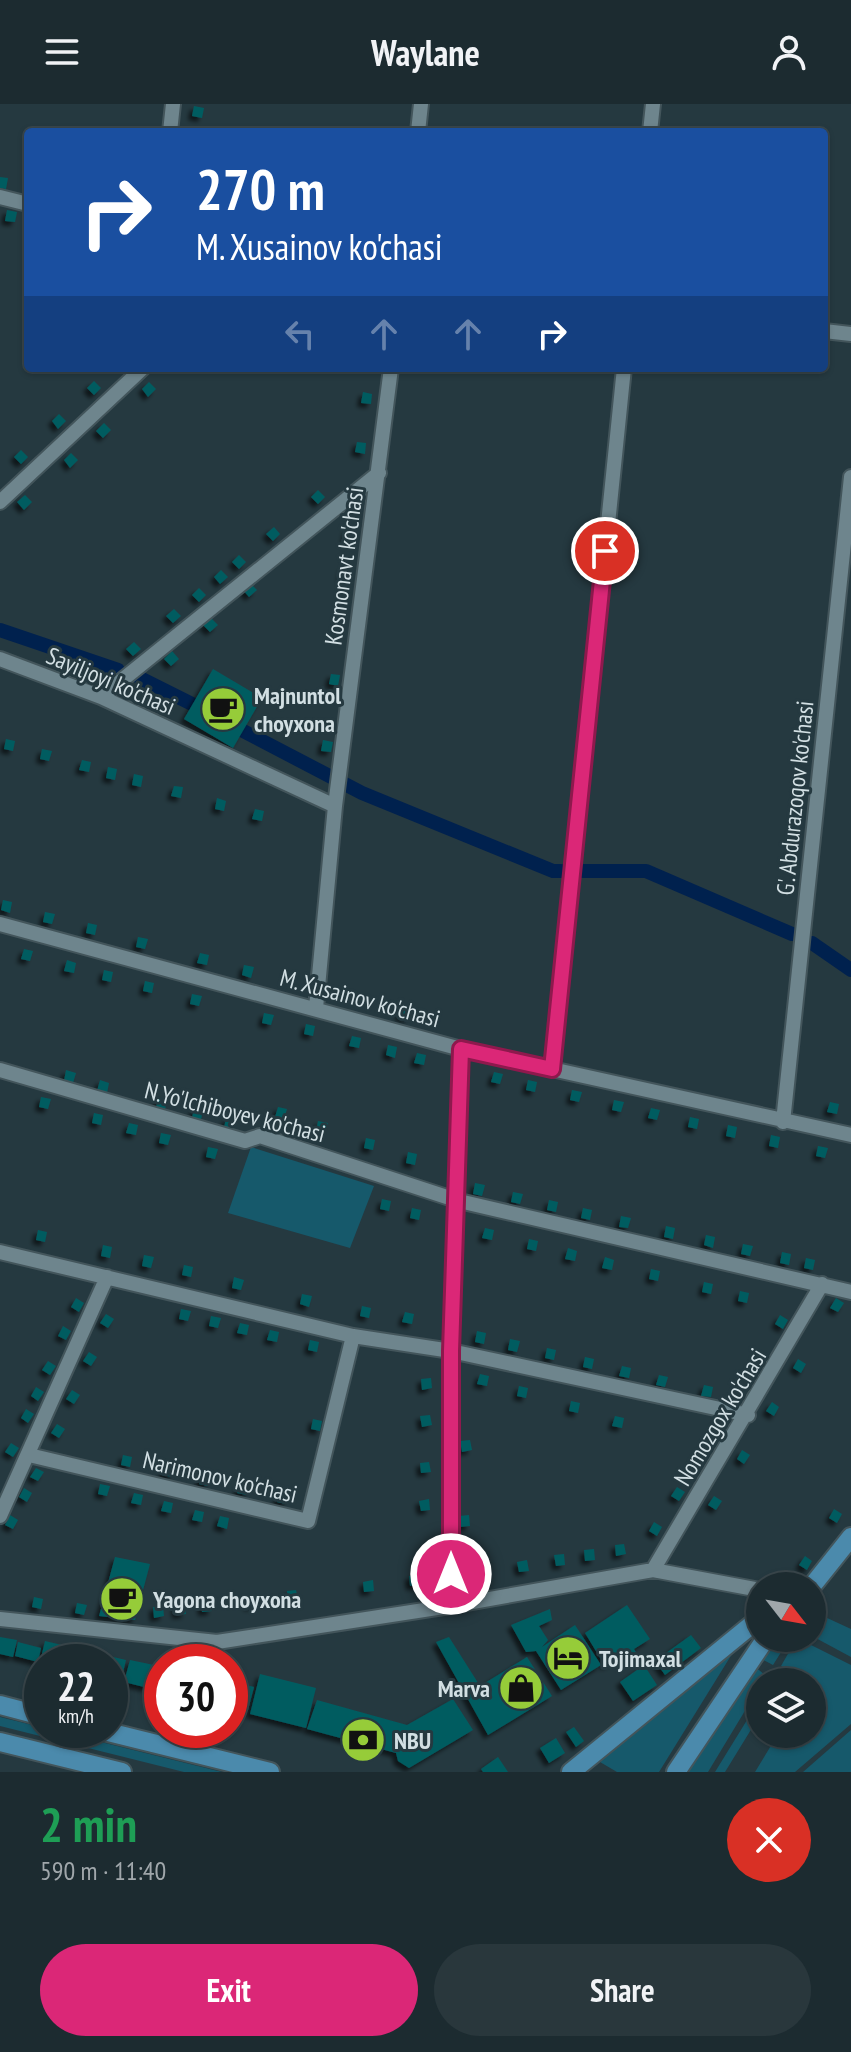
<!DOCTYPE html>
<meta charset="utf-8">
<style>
:root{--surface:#1c2b30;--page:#29373c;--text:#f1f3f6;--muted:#a0a7ab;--line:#3a474c;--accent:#db2777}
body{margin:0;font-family:"PT Sans Narrow",sans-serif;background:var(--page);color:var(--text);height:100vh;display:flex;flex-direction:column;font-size:30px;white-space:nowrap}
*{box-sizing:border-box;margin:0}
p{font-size:26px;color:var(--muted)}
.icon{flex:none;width:44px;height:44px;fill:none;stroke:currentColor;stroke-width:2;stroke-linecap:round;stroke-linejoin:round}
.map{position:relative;height:1668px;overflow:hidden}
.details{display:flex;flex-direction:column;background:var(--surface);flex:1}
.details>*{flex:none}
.banner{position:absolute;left:24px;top:24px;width:804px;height:244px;border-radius:8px;box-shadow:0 2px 6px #0004,0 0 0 2px var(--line);background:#1a4fa0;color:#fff;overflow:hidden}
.needle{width:52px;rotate:121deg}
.fabs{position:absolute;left:746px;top:1468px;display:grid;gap:16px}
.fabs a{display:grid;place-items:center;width:80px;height:80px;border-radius:50%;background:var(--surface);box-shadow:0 2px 6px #0004,0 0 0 2px var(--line);font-size:40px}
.speed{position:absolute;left:24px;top:1540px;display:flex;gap:16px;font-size:40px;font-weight:700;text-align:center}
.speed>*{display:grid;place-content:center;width:104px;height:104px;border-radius:50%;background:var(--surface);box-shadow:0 2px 6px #0004,0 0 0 2px var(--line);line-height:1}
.speed small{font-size:20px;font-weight:400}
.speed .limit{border:12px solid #d22;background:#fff;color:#111}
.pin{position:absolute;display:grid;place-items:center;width:68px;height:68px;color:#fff;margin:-34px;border:4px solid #fff;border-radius:50%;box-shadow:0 2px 8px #0007}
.me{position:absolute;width:88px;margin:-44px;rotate:0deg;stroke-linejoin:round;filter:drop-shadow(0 0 6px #0008)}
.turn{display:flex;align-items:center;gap:28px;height:168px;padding:0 40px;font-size:36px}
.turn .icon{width:104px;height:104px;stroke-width:2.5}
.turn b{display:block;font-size:56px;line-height:68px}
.lanes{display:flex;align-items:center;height:76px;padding:0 40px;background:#0003;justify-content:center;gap:40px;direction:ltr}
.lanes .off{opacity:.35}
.round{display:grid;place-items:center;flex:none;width:84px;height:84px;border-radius:42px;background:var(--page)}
.head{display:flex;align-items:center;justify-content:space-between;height:136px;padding:0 40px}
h1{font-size:48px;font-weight:600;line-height:60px;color:#1e9e55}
.action{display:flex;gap:16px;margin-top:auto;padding:16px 40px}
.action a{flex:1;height:92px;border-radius:48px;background:var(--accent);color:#fff;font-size:32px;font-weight:600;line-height:92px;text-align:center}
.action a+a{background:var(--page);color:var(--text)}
header{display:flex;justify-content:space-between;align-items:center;height:104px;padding:0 40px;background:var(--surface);font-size:36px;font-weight:600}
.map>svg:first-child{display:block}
</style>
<header><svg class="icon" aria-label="menu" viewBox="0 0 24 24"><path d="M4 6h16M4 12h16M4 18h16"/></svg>Waylane<svg class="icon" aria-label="person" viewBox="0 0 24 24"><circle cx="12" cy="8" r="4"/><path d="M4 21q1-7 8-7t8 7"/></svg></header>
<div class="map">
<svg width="851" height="1668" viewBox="0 0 851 1668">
<defs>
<filter id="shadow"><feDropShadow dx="-4" dy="4" stdDeviation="2" flood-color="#0009"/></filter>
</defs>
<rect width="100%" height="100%" fill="#253940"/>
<path fill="#16596b" d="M251 1043 374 1082 350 1144 228 1109Z
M812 1507 851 1525V1553L812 1532Z
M774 1534H790L773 1561 758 1553Z
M797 1534 851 1561V1620L795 1668H755L778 1630H812V1578L781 1562Z
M732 1550 659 1668H617L600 1658Z
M753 1561 766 1572 708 1668H685Z
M760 1595V1611L725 1668H715Z
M0 1613 222 1668H184L0 1622Z
M851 1626V1668H803Z"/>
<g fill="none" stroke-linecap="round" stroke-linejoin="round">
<path stroke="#00214e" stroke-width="14" d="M0 526 118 566
M140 574 208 608
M226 618 362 689 553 767H561
M583 767H646L792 830
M812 839 851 866"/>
</g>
<path fill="#005c61" filter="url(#shadow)" d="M194 2 204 4 202 14 192 12Z
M0 73 8 74 6 85 0 84Z
M7 106 17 108 15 118 5 117Z
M94 277 101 284 94 291 87 284Z
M149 278 156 285 148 293 142 285Z
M363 288 372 290 371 300 361 299Z
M59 310 66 317 58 325 52 317Z
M104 319 111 326 103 334 96 327Z
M357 338 366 339 365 350 355 348Z
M21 346 28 353 21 360 14 353Z
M71 349 78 356 70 364 64 356Z
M318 386 325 393 318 400 311 393Z
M25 391 32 398 24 406 17 398Z
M274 423 280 430 273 437 266 430Z
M347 425 356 427 355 437 345 436Z
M239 451 246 458 239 465 232 458Z
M343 463 352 464 350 475 341 473Z
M221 466 228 473 220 480 214 473Z
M250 479 257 486 249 493 243 486Z
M199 484 206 491 199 498 192 491Z
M174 505 181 512 173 519 166 512Z
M211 514 218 521 210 528 203 521Z
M336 522 345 524 344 534 334 532Z
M134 538 141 545 133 552 126 545Z
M172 547 179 555 171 562 164 555Z
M213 565 262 594 233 644 184 615Z
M331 570 340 571 338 582 329 580Z
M6 635 15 637 13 647 4 645Z
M323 636 333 638 331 648 321 647Z
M42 645 52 647 49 657 40 655Z
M82 656 91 658 89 668 79 666Z
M108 663 117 665 115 676 106 674Z
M134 670 143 672 141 683 132 681Z
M174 682 183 683 181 694 171 692Z
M217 694 226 697 224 707 215 705Z
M255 705 264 707 262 717 252 715Z
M3 796 12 798 10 809 1 806Z
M45 808 55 810 52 820 43 818Z
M88 819 97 821 95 831 86 829Z
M138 833 148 835 145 845 136 843Z
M24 845 33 847 30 857 21 855Z
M200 849 209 851 207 861 197 859Z
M67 856 76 859 74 869 64 867Z
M244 861 254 863 251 874 242 871Z
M104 866 113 868 111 878 102 876Z
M145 877 154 879 152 889 143 887Z
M192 890 202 892 199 902 190 900Z
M401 903 410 905 408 915 399 913Z
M264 909 274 911 271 921 262 919Z
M306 920 315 922 313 932 304 930Z
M352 932 361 934 359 944 349 942Z
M388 941 397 943 395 954 386 951Z
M417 949 426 951 424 961 414 959Z
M66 966 76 969 73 979 64 977Z
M494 968 503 970 500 980 491 978Z
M100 976 109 979 107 989 97 987Z
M528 976 537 978 535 988 526 986Z
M572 986 582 988 579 998 570 996Z
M41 993 51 995 48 1005 39 1003Z
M158 994 167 996 165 1006 156 1004Z
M614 996 624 998 621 1008 612 1006Z
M830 998 839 1000 837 1010 827 1008Z
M278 1003 287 1005 284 1015 275 1013Z
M194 1004 203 1006 201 1016 192 1014Z
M651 1004 660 1006 657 1016 648 1014Z
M94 1009 103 1011 101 1021 92 1019Z
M690 1013 699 1015 697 1025 688 1023Z
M226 1014 235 1016 233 1026 224 1024Z
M318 1017 328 1019 325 1029 316 1027Z
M129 1019 138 1021 136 1031 126 1029Z
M728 1021 737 1023 735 1034 726 1032Z
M161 1029 171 1031 168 1041 159 1039Z
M771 1031 780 1033 778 1044 769 1042Z
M366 1034 375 1036 373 1046 364 1044Z
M818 1042 828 1044 825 1054 816 1052Z
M208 1043 218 1045 215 1055 206 1053Z
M408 1048 417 1050 415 1061 406 1059Z
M475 1079 485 1081 482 1092 473 1090Z
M513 1088 523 1090 520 1100 511 1098Z
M382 1095 391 1097 389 1107 380 1105Z
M549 1096 558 1098 556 1108 547 1106Z
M412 1104 421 1106 419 1116 410 1114Z
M583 1104 592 1106 590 1116 581 1114Z
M621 1112 631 1114 628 1124 619 1123Z
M666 1122 675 1124 673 1135 664 1133Z
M485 1124 494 1126 492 1136 482 1134Z
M38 1126 47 1128 45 1138 36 1136Z
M706 1131 715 1133 713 1144 704 1141Z
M529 1135 538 1137 536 1147 527 1145Z
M743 1140 753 1142 750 1152 741 1150Z
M103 1141 112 1143 110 1154 101 1152Z
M568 1144 577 1147 575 1157 565 1155Z
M782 1148 791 1150 789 1161 780 1159Z
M144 1151 154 1153 151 1164 142 1162Z
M605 1153 614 1156 612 1166 602 1164Z
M806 1154 815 1156 813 1166 804 1164Z
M184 1161 193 1163 191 1173 182 1171Z
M651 1165 660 1167 658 1177 649 1175Z
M234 1173 244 1176 241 1186 232 1184Z
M704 1178 713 1180 711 1190 702 1188Z
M740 1187 749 1189 747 1199 738 1197Z
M302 1190 312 1192 309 1203 300 1200Z
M76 1194 84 1199 79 1208 71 1203Z
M836 1194 844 1199 838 1208 830 1204Z
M362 1202 371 1204 369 1214 360 1212Z
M181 1205 191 1207 188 1217 179 1215Z
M405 1208 414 1210 412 1220 402 1218Z
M106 1210 114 1215 108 1224 100 1219Z
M780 1211 788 1216 783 1225 775 1220Z
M211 1212 221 1214 218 1224 209 1222Z
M240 1219 249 1221 247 1231 237 1229Z
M63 1222 71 1227 66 1236 58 1232Z
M270 1226 279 1228 277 1238 267 1236Z
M477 1227 486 1229 484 1240 475 1238Z
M510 1235 520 1237 517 1248 508 1246Z
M310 1236 319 1238 317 1248 308 1246Z
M547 1244 556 1246 554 1256 545 1254Z
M89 1248 97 1253 91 1262 83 1257Z
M585 1253 594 1255 592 1265 583 1263Z
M756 1254 764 1259 758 1268 750 1263Z
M798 1255 806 1260 801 1269 793 1264Z
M48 1257 56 1262 50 1271 42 1266Z
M622 1262 631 1264 629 1274 619 1272Z
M480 1270 489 1272 487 1282 477 1280Z
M659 1271 668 1273 665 1283 656 1281Z
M431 1274 432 1284 422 1286 421 1275Z
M704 1281 713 1283 711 1293 701 1292Z
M519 1282 528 1284 526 1294 517 1292Z
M36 1283 44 1288 38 1297 31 1292Z
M72 1286 80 1291 74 1300 66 1295Z
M571 1297 580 1299 578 1309 569 1307Z
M772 1298 779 1303 774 1312 766 1307Z
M26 1305 34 1310 28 1319 21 1314Z
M430 1311 432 1321 422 1323 420 1312Z
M615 1312 624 1314 622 1324 612 1322Z
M313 1315 322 1317 320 1327 311 1325Z
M57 1320 65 1325 59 1334 51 1329Z
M711 1329 719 1334 714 1343 706 1338Z
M470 1336 472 1346 462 1348 460 1337Z
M11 1339 19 1344 13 1353 5 1348Z
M742 1346 750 1351 744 1360 737 1355Z
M123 1351 132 1353 130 1363 121 1361Z
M695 1354 703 1359 697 1368 689 1363Z
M429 1358 431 1368 421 1369 420 1359Z
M165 1361 174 1363 172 1373 162 1371Z
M36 1364 44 1368 38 1377 30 1373Z
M201 1369 210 1372 208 1382 199 1380Z
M240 1379 249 1381 247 1391 237 1389Z
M100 1380 110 1382 107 1392 98 1390Z
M677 1383 685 1388 679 1397 671 1392Z
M24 1384 32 1389 27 1398 19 1393Z
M279 1388 288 1390 286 1400 277 1398Z
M134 1389 143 1391 141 1401 131 1399Z
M714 1392 722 1397 716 1406 708 1401Z
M429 1395 430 1406 421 1407 419 1397Z
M164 1397 173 1399 171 1409 161 1407Z
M834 1405 842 1410 837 1419 829 1414Z
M195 1406 204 1408 202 1418 192 1416Z
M10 1411 18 1416 13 1425 5 1421Z
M469 1411 470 1422 460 1423 459 1412Z
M220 1412 229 1414 227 1425 217 1422Z
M654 1418 662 1423 657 1432 649 1427Z
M624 1440 626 1450 616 1452 615 1441Z
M594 1445 595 1456 585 1457 584 1446Z
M564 1450 565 1461 556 1462 554 1451Z
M805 1452 812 1457 807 1466 799 1461Z
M115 1453 150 1460 135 1516 99 1512Z
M527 1456 529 1467 519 1468 517 1458Z
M489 1462 490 1473 481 1474 480 1464Z
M418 1471 420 1481 410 1482 409 1472Z
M373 1476 374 1487 364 1488 363 1478Z
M296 1486 298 1496 288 1498 287 1487Z
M256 1491 257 1501 248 1503 246 1492Z
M34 1493 43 1495 41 1505 32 1503Z
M211 1497 212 1507 202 1508 201 1498Z
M77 1499 87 1501 84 1511 75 1509Z
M184 1500 186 1510 176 1511 175 1501Z
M627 1501 650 1535 634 1545 637 1550 631 1556 623 1559 619 1555 605 1562 585 1529Z
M163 1502 164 1512 154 1514 153 1503Z
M550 1505 552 1516 539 1522 548 1536 542 1543 575 1521 601 1561 561 1586 536 1547 526 1548 511 1521Z
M691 1531 701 1544 665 1571 655 1557Z
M0 1533 17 1536 13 1553 0 1550Z
M449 1533 480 1582 527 1553 552 1592 488 1631 436 1538Z
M45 1537 126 1556 121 1577 110 1575V1558H40Z
M18 1538 41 1544 38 1558 15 1552Z
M130 1556 154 1561 148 1584 124 1578Z
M644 1561 657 1581 633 1597 620 1578Z
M161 1566H162V1587L156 1586Z
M260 1570 316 1584 306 1624 250 1610Z
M230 1577 254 1583 248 1606 230 1602Z
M453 1595 473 1626 409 1664 398 1657 396 1649 307 1625 317 1596 407 1621Z
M574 1623 584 1637 576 1643 566 1628Z
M556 1634 565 1649 549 1659 540 1644Z
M498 1653 508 1668H483L481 1665Z"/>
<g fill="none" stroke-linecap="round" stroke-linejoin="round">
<g stroke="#43555b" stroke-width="18">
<path id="minor" d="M170 28 173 0
M418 28 421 0
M650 28 653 0
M0 93 28 100
M824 227 851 230
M0 398 143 264
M0 555 101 593 335 702
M101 593 379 369
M0 820 461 945 851 1031
M316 904 335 702 391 264
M552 965 624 264
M0 966 245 1037 260 1032 459 1097 851 1188
M783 1018 851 373
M0 1148 353 1232 451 1247 748 1311
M29 1351 308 1417 353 1232
M0 1412 107 1173
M653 1466 822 1180
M450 1502 451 1247 461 945
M0 1515 217 1538 450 1502 653 1466 760 1486"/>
</g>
<g stroke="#43555b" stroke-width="22">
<path id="major" d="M812 1482 851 1433
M0 1601 42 1612
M100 1626 270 1668
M0 1638 122 1668
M571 1668 760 1514
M676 1668 766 1534"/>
</g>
<use href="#minor" stroke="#6e858d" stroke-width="14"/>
<use href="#major" stroke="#4b8aac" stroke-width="18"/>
</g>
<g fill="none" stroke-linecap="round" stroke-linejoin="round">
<g stroke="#8e194d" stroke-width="20">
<path id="route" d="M451 1470V1247L461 945 552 965 605 447"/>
</g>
<use href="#route" stroke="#db2777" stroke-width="14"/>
</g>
<defs>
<g id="cafe-disc" transform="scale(2.3)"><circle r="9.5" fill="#96cc39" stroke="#253940"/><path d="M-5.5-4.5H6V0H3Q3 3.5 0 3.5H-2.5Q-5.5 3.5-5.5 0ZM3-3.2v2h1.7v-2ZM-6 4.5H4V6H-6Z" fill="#111"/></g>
<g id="hotel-disc" transform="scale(2.3)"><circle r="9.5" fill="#96cc39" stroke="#253940"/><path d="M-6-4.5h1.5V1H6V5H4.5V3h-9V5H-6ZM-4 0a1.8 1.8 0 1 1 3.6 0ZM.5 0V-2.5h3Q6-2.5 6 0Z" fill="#111"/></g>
<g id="shop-disc" transform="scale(2.3)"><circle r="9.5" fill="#96cc39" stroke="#253940"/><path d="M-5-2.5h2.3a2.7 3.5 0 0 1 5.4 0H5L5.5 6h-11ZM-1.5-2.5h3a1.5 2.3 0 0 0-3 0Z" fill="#111"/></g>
<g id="bank-disc" transform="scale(2.3)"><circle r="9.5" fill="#96cc39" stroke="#253940"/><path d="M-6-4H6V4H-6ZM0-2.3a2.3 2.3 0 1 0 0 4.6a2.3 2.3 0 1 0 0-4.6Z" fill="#111"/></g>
</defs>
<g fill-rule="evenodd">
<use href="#cafe-disc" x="223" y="605"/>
<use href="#cafe-disc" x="122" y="1495"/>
<use href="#hotel-disc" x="568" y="1554"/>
<use href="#shop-disc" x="521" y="1584"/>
<use href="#bank-disc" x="363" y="1636"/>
</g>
<g text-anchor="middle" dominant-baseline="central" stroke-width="6" stroke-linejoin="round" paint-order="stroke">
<g font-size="24" fill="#d2dfe3" stroke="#253940">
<text transform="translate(344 462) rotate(-82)">Kosmonavt ko'chasi</text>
<text transform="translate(111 577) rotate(23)">Sayiljoyi ko'chasi</text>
<text transform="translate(795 694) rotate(-84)">G'. Abdurazoqov ko'chasi</text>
<text transform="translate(360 894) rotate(15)">M. Xusainov ko'chasi</text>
<text transform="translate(235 1008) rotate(14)">N.Yo'lchiboyev ko'chasi</text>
<text transform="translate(720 1313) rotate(-59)">Nomozgox ko'chasi</text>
<text transform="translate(220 1373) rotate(13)">Narimonov ko'chasi</text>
</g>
<g font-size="24" font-weight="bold" fill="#d2dfe3" stroke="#253940" text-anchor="start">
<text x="254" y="591">Majnuntol<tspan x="254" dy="28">choyxona</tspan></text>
<text x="153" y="1495">Yagona choyxona</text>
<text x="599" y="1554">Tojimaxal</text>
<text x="490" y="1584" text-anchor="end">Marva</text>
<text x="394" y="1636">NBU</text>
</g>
</g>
</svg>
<div class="fabs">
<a><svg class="needle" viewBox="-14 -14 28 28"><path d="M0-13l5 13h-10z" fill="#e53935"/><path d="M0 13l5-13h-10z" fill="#a0a7ab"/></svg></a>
<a><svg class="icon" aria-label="layers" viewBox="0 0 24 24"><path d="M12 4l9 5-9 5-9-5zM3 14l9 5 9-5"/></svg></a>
</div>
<div class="speed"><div>22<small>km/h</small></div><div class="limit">30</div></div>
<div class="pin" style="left:605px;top:447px;background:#d93025"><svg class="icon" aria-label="arrive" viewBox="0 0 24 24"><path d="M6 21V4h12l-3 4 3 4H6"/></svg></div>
<svg class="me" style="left:451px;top:1470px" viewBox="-20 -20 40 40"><circle r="17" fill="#db2777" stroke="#fff" stroke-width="3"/><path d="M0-11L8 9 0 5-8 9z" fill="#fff"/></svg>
<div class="banner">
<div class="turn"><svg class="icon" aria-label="right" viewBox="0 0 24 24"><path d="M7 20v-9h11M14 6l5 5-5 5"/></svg><div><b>270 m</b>M. Xusainov ko'chasi</div></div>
<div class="lanes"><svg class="icon off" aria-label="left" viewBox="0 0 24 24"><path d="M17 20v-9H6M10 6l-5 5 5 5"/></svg><svg class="icon off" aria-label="ahead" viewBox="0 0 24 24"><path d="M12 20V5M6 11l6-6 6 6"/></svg><svg class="icon off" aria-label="ahead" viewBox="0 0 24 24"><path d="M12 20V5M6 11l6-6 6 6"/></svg><svg class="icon" aria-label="right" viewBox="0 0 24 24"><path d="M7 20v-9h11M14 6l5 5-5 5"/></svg></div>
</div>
</div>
<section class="details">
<div class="head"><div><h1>2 min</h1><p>590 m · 11:40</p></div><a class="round" style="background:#d93025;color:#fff"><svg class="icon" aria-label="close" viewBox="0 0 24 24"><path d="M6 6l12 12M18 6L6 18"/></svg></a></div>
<div class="action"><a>Exit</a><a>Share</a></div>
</section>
